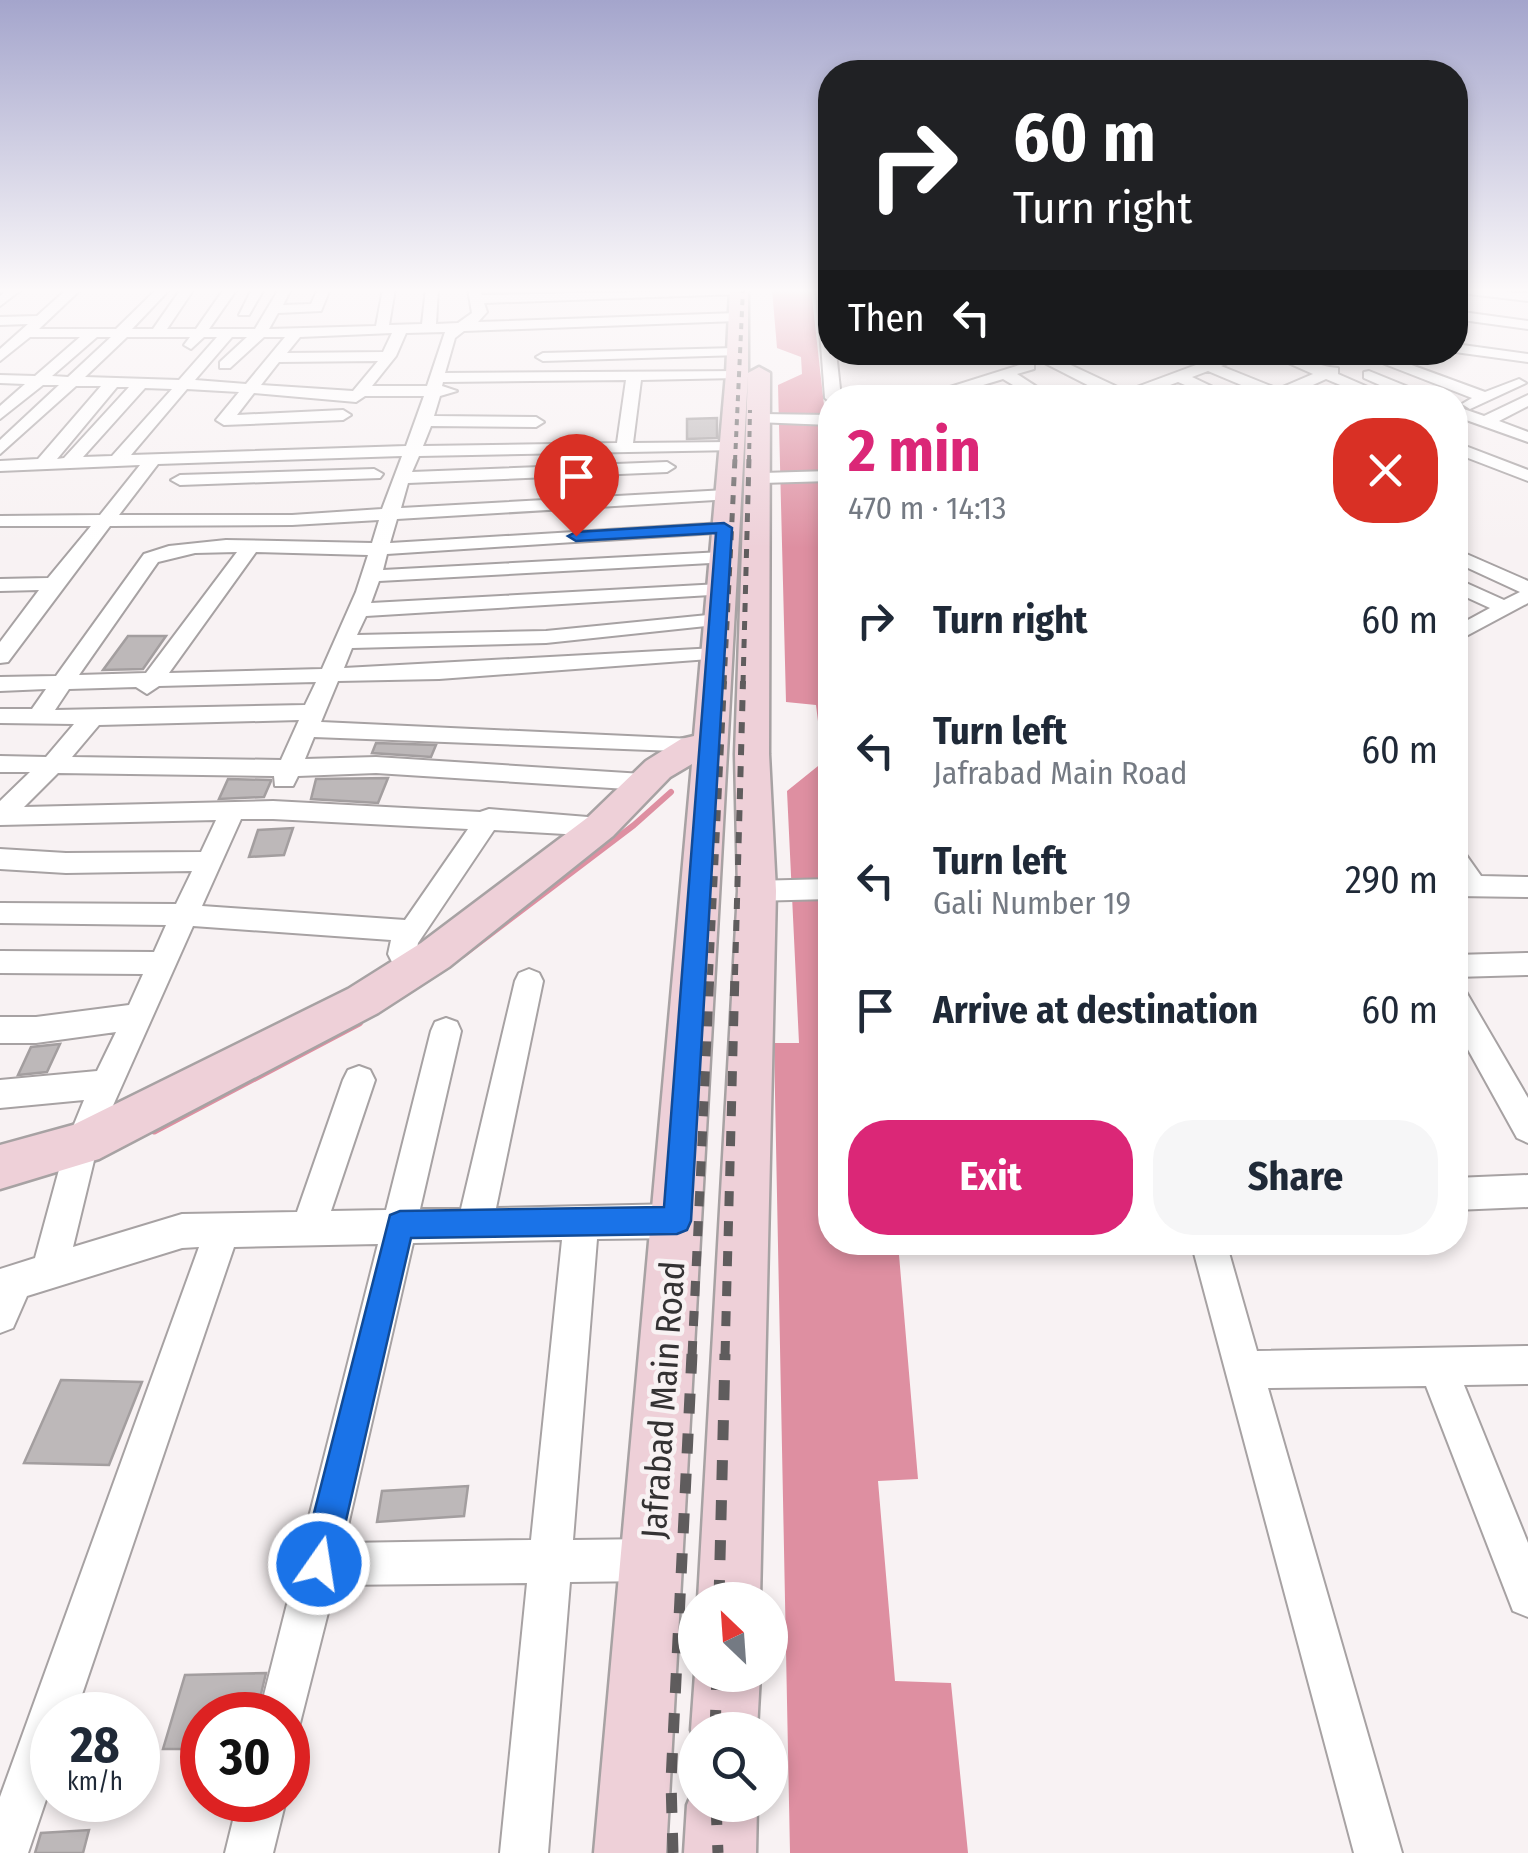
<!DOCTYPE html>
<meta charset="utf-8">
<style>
:root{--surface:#fff;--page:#f6f6f7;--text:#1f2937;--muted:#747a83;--accent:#db2777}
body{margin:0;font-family:"Fira Sans Condensed",sans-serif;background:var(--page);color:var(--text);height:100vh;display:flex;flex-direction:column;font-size:38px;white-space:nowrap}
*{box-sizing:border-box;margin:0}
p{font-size:32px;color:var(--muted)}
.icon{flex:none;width:55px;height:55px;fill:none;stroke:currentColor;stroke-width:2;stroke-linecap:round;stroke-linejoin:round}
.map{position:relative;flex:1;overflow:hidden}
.sheet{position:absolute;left:818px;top:385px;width:650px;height:870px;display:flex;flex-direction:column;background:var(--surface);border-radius:40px;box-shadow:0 5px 15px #0003}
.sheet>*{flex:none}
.banner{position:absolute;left:818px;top:60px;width:650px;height:305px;border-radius:40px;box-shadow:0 5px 15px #0003;background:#202124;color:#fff;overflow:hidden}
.needle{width:65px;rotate:335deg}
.buttons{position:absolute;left:678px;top:1582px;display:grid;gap:20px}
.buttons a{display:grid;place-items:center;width:110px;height:110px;border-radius:50%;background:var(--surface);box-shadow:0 5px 15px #0003;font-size:50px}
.speed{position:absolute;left:30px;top:1692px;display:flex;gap:20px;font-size:50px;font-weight:700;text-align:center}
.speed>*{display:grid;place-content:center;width:130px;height:130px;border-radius:50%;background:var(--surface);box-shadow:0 5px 15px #0003;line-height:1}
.speed small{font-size:25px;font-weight:400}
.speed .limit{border:15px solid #d22;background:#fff;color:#111}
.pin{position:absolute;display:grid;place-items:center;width:85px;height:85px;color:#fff;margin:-102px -42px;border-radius:50% 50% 50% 0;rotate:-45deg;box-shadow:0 0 10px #0007}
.pin .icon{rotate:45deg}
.me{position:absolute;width:110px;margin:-55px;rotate:13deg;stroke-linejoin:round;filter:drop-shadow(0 0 8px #0008)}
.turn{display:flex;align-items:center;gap:35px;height:210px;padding:0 30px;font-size:45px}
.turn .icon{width:130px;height:130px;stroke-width:2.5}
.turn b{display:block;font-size:70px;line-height:85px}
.then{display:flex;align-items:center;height:95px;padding:0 30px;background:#0003;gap:20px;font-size:38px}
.round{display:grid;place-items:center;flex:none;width:105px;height:105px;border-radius:40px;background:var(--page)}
.head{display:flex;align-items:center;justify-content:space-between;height:170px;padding:0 30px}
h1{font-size:60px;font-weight:700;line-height:75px;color:var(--accent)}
.action{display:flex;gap:20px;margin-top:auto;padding:20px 30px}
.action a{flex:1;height:115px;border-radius:40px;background:var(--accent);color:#fff;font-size:40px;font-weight:700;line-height:115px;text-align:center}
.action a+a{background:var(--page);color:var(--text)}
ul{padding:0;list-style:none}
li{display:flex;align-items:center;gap:30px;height:130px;padding:0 30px}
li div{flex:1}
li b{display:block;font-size:38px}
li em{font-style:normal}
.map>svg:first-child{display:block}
</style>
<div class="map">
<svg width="1528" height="1853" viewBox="0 0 1528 1853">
<rect width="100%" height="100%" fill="#f8f2f3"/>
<path fill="#de8fa1" d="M772 289H811L830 459V1242L898 1243 918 1479 878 1481 895 1681 951 1683 968 1853H790L774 1043H799L787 791 823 762 816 705 786 702 778 385 802 374 801 357 777 348Z"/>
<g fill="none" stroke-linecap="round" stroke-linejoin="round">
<path stroke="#de8fa1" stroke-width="6" d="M463 955 634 825 671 792"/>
<path stroke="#de8fa1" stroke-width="9" d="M154 1130 359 1022"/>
</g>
<path fill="#bdb8b9" stroke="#a39e9f" stroke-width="2.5" d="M717 418V438L687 439V419Z
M128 636H166L143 669 103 670Z
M376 743 436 745 431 757 372 753Z
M388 778 378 803 311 799 316 779Z
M228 779 271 780V781L264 797 219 799Z
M293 828 284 855 249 857 258 830Z
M60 1044 47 1072 18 1075 31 1047Z
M61 1380 142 1382 109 1465 24 1463Z
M468 1486 464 1516 377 1522 382 1491Z
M266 1673 256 1715H202V1749H163L185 1675Z
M89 1830 83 1853H35L41 1833Z"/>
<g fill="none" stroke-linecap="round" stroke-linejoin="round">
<g stroke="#a7a2a3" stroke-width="4">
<path id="street" d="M8 289H22L0 306V296Z
M67 289H81L39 329H116L157 289H170L132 329H153L181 289H194L167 329H196L224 289H237L209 329H255L279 289H291L283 305 311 304 318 289H330L321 311 278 313 269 329 376 326 383 289H395L389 325 422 324 426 289H438L436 324 458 323 472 313 468 289H480L482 295 745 290 739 294 484 303 487 312 478 322 737 313 744 317 737 321 464 331 455 338 445 373 742 371V377L737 378 641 380 633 443 730 442 738 447 736 450 419 456 412 472 667 462 675 467 667 472 408 483 401 508 726 490 735 495 732 499 397 519 390 543 724 523 733 528 730 532 387 554 383 570 722 552 729 554V562L379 581 371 603 720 584 727 586V594L366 616 357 635 546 631 718 614 725 616V624L546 643 352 648 344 668 716 648 727 654 723 658 439 679 338 681 321 722 693 739 705 747 701 752 314 737 305 759 376 757 643 774 655 782 643 790 376 773 298 776 293 786H275L274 776 58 773 24 807 273 801 480 812 489 809 600 818 609 821 613 827 609 833 600 836 494 830 418 943 417 948 434 954 438 962 434 970 424 973 392 962 388 954 391 940 193 926 111 1110 98 1144 73 1247 182 1214 297 1212 343 1080 348 1070 359 1066 370 1070 375 1080 331 1211 386 1210 431 1031 435 1022 446 1018 457 1022 461 1031 420 1209H461L515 981 519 973 529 969 539 973 543 981 496 1208 677 1204 689 1209 694 1221 689 1233 677 1238 597 1239 573 1540 651 1539 666 1545 672 1560 666 1575 651 1581 570 1582 548 1853H500L527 1583 335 1585 298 1731 288 1736V1715H259L378 1244 234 1247 75 1715H52V1782L28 1853H0V1797L199 1247 182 1248 27 1296 13 1328 0 1333V1269L35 1258 66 1144 84 1100 0 1108V1080L97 1071 116 1032 36 1043H0V1017H36L129 1005 143 974 0 973V951L154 952 166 925 0 923V903L176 904 192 871 66 873 0 869V849L66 853 201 852 216 820 0 825V801L30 772H0V756L46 757 74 724 0 723V709H32L46 689 0 691V677L56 676 144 554 169 546 226 540 372 543 379 520 292 525 110 526 8 662 0 663V642L39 590 0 591V579L48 578 91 526H0V516L100 515 140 465 0 471V461L38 459 101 386H76L0 454V440L59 385H43L0 419V406L25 384 0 383V375L35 376 80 337H30L0 361V349L28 324 0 325V317L37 316ZM445 332 427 386H372L396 356 406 333ZM392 333 383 352 287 353 300 337ZM97 337H111L68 377 52 376ZM127 337H190L184 345 191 349 204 337H217L179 380 85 377ZM232 337H247L220 362V368H230L264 337H285L246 384 195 380ZM378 361 353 391 261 385 279 362ZM626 380 617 443 423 446 431 426 536 427 544 422 536 417 434 416 440 396 457 391 442 386 443 382ZM117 387H129L64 458 57 459ZM145 388 172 389 112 456 83 457ZM187 389 239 392 216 420 224 425 343 420 351 415 343 410 237 415 254 393 356 402 365 396H424L406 446 131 455ZM402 456 382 509 292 515H119L158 464ZM237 552 146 673 79 675 158 562 195 553ZM256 552 368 555 356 592 322 669 169 673ZM316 682 305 705 55 710 69 689 136 687 147 694 159 686ZM299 720 281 760 72 757 99 725ZM241 819H273L468 829 405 920 202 906ZM562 1240 531 1540 344 1543 413 1243Z
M252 289H264L249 315H239Z
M817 289H829L830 352H836L841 398H830V402L825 398Z
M1455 289 1528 293V301L1460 293Z
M1455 311 1528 321V329L1455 319Z
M1455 344 1528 354V362L1455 352Z
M735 348 740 349V355L543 361 536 357 543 353Z
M1023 352H1043L1126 391 1231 352H1253L1221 366 1278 389 1313 374 1264 352C1291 352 1313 366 1338 368V374L1393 398H1371L1326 379 1291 395 1293 398H1263L1265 395 1208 371 1192 377 1236 398H1215L1178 382 1136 398H1113Z
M1354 352H1376L1485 392 1519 379 1526 383 1470 409 1462 404 1472 398Z
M1029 362 1034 363V369L1017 374 1054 398H1035L1003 379 940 398H915Z
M1369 371 1428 395 1430 398H1409L1364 378V372Z
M1528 395V406L1499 421 1528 432V442L1455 416V406L1484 416Z
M759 414 830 415V425L753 422 751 419Z
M1455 442 1528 470V481L1455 453Z
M374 469 383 474 380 478 180 485 171 480 180 475Z
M830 471V481L758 483 749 478 758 473Z
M1455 549 1528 581V603L1455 642V627L1490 608 1455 592V578L1504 600 1520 592 1455 562Z
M1455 849 1464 852 1481 876 1528 877V897L1455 896Z
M830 879V899L757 901 748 898 744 891 748 884 757 881Z
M1528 953V975L1455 977V955Z
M1455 987 1465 990 1528 1098V1143L1517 1138 1455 1026Z
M1528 1175V1207L1455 1210V1178Z
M1191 1242H1226L1257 1351 1528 1346V1384L1464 1385 1528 1543V1617L1513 1611 1426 1386 1268 1388 1402 1853H1354Z
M238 1800H286L273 1853H225Z"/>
</g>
<g stroke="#a7a2a3" stroke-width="5">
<path id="secondary" d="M730 289H748V374L666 1853H594L692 764 670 777 613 836 449 967 378 1013 99 1159 0 1189V1145L73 1125 348 989 421 943 587 818 646 761 681 739 694 736 726 374Z
M759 367 770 373 769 754 776 891 760 1600H698L738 891 735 754 748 373Z
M695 1674 760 1675 757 1730H695V1741L691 1730Z
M695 1786V1805H757L756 1853H684L687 1805Z"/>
</g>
<use href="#street" fill="#fff" fill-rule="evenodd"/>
<use href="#secondary" fill="#eed0d8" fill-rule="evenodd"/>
<path stroke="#5f5c5d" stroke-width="4" stroke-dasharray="6 6" stroke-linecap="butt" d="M735 461 743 289
M749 461 750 410"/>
<path stroke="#5f5c5d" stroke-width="5" stroke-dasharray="9 9" stroke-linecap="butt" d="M724 684 735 458
M743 684 749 458"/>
<path stroke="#5f5c5d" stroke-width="6" stroke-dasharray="11 11" stroke-linecap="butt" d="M710 975 724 681
M735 975 743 681"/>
<path stroke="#5f5c5d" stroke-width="9" stroke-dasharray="15 15" stroke-linecap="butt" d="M692 1356 710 972
M725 1356 735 972"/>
<path stroke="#5f5c5d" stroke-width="11" stroke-dasharray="20 20" stroke-linecap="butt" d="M719 1600 725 1354
M715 1730 717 1675
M716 1805 718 1853
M673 1853 671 1781 692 1354"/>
</g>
<linearGradient id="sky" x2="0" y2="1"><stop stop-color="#a4a5cc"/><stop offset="0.53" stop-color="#fcf9fa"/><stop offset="1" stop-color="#fcf9fa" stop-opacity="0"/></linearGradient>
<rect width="1528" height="548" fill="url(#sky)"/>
<path fill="#1a73e8" stroke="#114b97" stroke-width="2.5" d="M724 523 732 528 691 1221 687 1230 677 1234 411 1238 336 1564 331 1576 319 1581 306 1576 301 1564 390 1215 400 1211 664 1207 716 533 576 541 568 536 576 532Z"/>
<g text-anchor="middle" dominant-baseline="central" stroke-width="9" stroke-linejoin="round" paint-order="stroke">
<g font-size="35" fill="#343233" stroke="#f8f2f3">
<text transform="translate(663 1400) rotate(-86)">Jafrabad Main Road</text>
</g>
</g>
</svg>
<div class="buttons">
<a><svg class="needle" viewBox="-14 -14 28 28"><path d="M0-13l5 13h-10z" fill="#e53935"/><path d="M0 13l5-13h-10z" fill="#747a83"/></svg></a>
<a><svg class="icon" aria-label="search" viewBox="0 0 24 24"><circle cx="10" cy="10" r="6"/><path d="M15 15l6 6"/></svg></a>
</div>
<div class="speed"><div>28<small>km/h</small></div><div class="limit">30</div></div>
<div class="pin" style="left:576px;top:536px;background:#d93025"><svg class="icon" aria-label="arrive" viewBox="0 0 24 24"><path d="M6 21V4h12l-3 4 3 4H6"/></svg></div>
<svg class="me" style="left:319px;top:1564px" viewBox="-20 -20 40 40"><circle r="17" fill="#1a73e8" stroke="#fff" stroke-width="3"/><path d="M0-11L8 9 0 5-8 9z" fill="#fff"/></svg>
<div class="banner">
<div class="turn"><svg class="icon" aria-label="right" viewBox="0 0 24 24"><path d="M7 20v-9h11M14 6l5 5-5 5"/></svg><div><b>60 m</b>Turn right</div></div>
<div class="then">Then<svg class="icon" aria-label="left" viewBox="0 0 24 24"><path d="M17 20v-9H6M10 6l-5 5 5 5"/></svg></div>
</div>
<section class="sheet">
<div class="head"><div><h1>2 min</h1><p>470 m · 14:13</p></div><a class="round" style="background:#d93025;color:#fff"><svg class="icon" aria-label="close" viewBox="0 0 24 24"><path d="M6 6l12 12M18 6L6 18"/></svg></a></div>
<ul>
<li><svg class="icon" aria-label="right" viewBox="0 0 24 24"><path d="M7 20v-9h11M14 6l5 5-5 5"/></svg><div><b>Turn right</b></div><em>60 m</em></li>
<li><svg class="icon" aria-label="left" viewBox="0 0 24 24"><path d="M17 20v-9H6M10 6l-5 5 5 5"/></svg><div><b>Turn left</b><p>Jafrabad Main Road</p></div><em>60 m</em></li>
<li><svg class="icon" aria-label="left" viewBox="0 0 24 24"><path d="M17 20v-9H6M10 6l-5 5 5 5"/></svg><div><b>Turn left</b><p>Gali Number 19</p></div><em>290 m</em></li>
<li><svg class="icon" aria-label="arrive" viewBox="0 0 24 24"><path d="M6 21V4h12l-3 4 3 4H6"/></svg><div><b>Arrive at destination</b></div><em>60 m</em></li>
</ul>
<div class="action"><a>Exit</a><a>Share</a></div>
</section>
</div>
